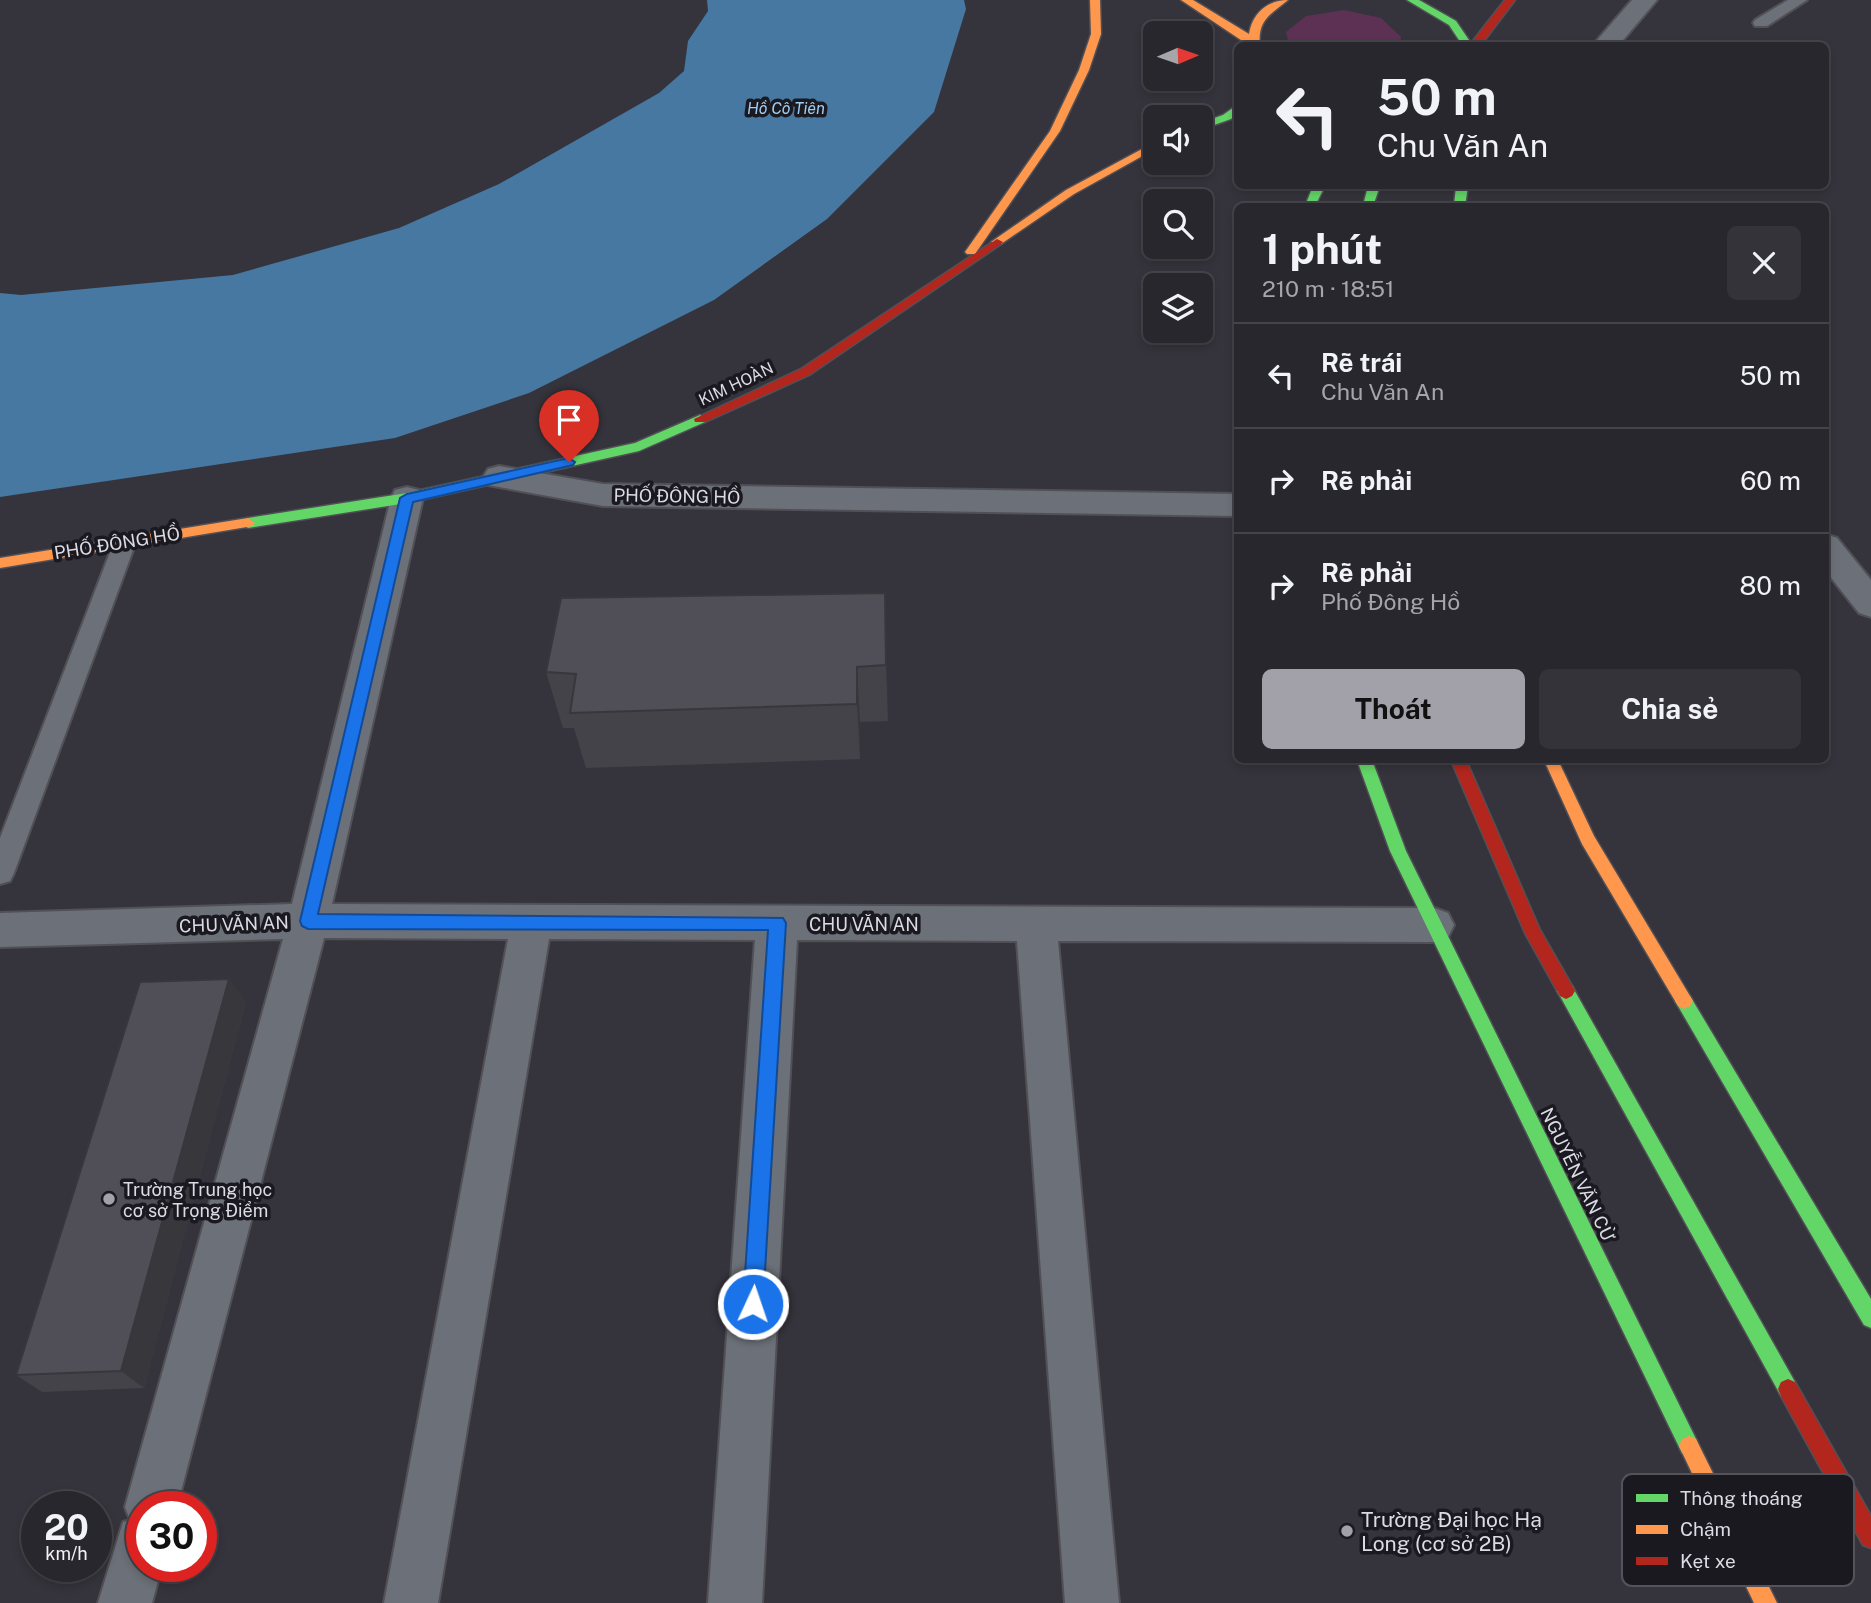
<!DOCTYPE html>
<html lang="vi">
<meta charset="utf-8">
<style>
:root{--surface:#28272d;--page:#343339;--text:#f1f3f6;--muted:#a5a5aa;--line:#444449;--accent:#a2a1aa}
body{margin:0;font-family:"Public Sans",sans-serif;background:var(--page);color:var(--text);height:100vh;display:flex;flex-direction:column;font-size:26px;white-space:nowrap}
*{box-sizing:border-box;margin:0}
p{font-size:23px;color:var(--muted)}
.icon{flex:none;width:38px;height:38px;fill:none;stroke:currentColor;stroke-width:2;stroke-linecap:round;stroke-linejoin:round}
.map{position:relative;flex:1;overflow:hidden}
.details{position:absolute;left:1234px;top:203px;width:595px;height:560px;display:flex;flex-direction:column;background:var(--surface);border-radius:10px;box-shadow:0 4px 10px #0003,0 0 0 2px var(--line)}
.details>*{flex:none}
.banner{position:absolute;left:1234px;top:42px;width:595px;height:147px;border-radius:10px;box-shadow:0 4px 10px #0003,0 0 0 2px var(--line);background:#28272d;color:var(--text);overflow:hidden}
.needle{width:46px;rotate:88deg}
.controls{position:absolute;left:1143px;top:21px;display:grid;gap:14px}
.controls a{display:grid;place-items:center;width:70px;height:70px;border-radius:10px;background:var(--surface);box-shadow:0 4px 10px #0003,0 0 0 2px var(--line);font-size:35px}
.speed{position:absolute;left:21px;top:1491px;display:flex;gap:14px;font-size:35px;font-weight:700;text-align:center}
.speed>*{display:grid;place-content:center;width:91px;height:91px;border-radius:50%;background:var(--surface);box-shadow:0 4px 10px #0003,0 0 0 2px var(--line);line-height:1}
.speed small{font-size:18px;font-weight:400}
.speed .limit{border:10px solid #d22;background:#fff;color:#111}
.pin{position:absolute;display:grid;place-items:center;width:60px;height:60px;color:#fff;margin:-72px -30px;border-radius:50% 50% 50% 0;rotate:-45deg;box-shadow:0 0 7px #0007}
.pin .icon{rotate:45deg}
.me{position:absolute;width:77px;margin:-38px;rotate:3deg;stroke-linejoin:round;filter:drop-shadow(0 0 5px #0008)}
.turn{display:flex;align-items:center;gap:24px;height:147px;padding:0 28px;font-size:32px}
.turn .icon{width:91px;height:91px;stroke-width:2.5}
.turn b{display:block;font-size:49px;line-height:60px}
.round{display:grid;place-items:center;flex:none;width:74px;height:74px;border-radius:10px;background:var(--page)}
.head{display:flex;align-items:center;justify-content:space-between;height:119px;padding:0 28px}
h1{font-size:42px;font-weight:700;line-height:52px}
.cta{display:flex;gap:14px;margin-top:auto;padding:14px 28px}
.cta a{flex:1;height:80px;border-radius:10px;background:var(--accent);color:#111;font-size:28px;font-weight:700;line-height:80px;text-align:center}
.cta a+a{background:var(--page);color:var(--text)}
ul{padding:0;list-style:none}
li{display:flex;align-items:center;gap:21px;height:105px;padding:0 28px;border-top:2px solid var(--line)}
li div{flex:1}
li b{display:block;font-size:26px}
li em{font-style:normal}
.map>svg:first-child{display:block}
</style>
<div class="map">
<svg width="1871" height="1603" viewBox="0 0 1871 1603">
<rect width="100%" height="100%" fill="#35343c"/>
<path fill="#5c3153" d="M1344 10 1381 18 1401 37 1400 45H1289L1286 32 1306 16Z"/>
<path fill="#4678a1" d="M707 0H964L966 9 934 112 827 219 714 300 529 393 395 438 0 497V293L21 295 233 275 399 228 499 184 659 93 684 71 688 41 708 11Z"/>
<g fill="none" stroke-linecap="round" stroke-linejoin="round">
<g stroke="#515056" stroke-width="4">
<path id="lane" d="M1788 0H1807L1767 26H1755L1753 23 1755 20Z
M125 534 133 536 136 542 14 873 10 881 0 884V838L114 542 117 536Z"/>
</g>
<g stroke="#515056" stroke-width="4">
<path id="street" d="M1632 0H1657L1618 46H1592Z
M499 466 603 484 1237 494V516L603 506 488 485 483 477 488 469Z
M407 487 419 490 423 498 332 904 1434 908 1448 913 1454 925 1448 937 1434 942 1058 941 1119 1603H1065L1017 941 797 940 762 1603H708L755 940 549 939 438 1603H384L508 939 324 938 177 1507H142V1566H162L152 1603H98L123 1522 130 1520 125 1507 283 939 0 947V913L292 904 391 498 395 490Z
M1825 534 1837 538 1871 580V617L1859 613 1825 570Z"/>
</g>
<g stroke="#515056" stroke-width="3">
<path id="fast" d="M1407 0H1419L1456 21 1473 46H1463L1449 25Z
M1237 105V113L1231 119 1200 130V123L1223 115Z
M1313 186H1325L1315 206H1305Z
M1368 186H1380L1373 206H1363Z
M1456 186H1468L1465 206H1454Z
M700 415 706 419 705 422 639 451 407 503 248 528 241 523 248 518 407 493 635 443Z
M1357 760H1372L1406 851 1696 1439 1699 1446 1696 1453 1689 1456 1682 1453 1390 851Z
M1566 983 1572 986 1795 1382 1798 1389 1795 1396 1788 1399 1781 1396 1560 996 1557 991 1560 986Z
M1684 993 1690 996 1871 1299V1328L1864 1325 1678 1006 1675 1001 1678 996Z"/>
</g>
<g stroke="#515056" stroke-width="3">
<path id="slow" d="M1090 0H1100L1101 34 1089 70 1060 131 975 254H967L965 252 1050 131 1079 70 1091 34Z
M1181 0H1193L1249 34C1252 14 1267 0 1288 0 1271 14 1257 20 1260 46H1250Z
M1155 142V149L1074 194 1001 244 991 242 1066 190Z
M248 518 255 523 253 526 0 568V558Z
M1544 760H1558L1594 836 1693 1001 1690 1006 1684 1009 1678 1006 1582 844Z
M1689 1436 1696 1439 1777 1603H1754L1679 1446 1682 1439Z"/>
</g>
<g stroke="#515056" stroke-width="3">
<path id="jam" d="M1505 0H1515L1480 46H1469Z
M997 239 1003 242 1001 244 809 375 705 422H695L694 419 801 369Z
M1451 760H1466L1540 930 1575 991 1572 996 1566 999 1560 996 1525 933Z
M1788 1379 1795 1382 1871 1516V1548L1863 1545 1781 1396 1778 1389 1781 1382Z"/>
</g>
<use href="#lane" fill="#6c7078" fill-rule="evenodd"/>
<use href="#street" fill="#6c7078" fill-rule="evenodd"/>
<use href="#fast" fill="#63d668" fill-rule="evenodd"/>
<use href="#slow" fill="#ff974d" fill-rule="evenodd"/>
<use href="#jam" fill="#b3261e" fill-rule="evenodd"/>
</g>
<path fill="#45434a" d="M885 593 888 721 860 722V759L586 768 574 728H563L546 672Z
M229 979 246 1002 144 1388 42 1392 16 1375Z"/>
<path fill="#38373c" d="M885 593 887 650 888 721 886 665Z
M857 667 860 722V759L857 704Z
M229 979 246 1002 144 1388 121 1371Z"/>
<path fill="#504e56" stroke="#38373c" stroke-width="2" d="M885 593 886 665 857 667V704L570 713 576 674 546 672 561 598Z
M229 979 121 1371 16 1375 140 982Z"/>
<path fill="#1a73e8" stroke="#114b97" stroke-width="2" d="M569 458 575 462 573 465 413 502 318 914 783 918 786 923 763 1304 760 1311 753 1314 746 1311 743 1304 768 930 308 929 302 926 300 921 400 498 407 494Z"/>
<g fill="#a2a1aa" stroke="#1a1920" stroke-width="2.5">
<circle cx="109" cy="1199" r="7"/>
<circle cx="1347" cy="1531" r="7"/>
</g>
<g text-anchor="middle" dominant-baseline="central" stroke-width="7" stroke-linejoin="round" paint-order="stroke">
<g font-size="16" font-style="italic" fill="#9fccf2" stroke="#1a1920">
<text x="786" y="108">Hồ Cô Tiên</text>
</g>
<g font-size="16" fill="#dcdbe5" stroke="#1a1920">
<text transform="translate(736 384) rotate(-25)">KIM HOÀN</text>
</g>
<g font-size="18" fill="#dcdbe5" stroke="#1a1920">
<text transform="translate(677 496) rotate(1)">PHỐ ĐÔNG HỒ</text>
<text transform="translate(117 543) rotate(-9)">PHỐ ĐÔNG HỒ</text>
<text transform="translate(234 924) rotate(-2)">CHU VĂN AN</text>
<text x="864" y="924">CHU VĂN AN</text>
<text transform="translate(1578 1175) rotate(64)">NGUYỄN VĂN CỪ</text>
</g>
<g font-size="18" fill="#dcdbe5" stroke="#1a1920" text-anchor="start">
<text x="123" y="1189">Trường Trung học<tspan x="123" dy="21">cơ sở Trọng Điểm</tspan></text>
</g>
<g font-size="21" fill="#dcdbe5" stroke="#1a1920" text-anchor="start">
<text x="1361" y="1519">Trường Đại học Hạ<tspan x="1361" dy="24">Long (cơ sở 2B)</tspan></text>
</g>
</g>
<rect x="1622" y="1474" width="232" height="112" rx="10" fill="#1a1920" stroke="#54535b" stroke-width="2"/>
<rect x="1636" y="1494" width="32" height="8" fill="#63d668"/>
<rect x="1636" y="1525" width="32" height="9" fill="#ff974d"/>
<rect x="1636" y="1557" width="32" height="8" fill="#b3261e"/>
<g font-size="19" fill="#dcdbe5">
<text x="1680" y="1505">Thông thoáng</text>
<text x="1680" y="1536">Chậm</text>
<text x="1680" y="1568">Kẹt xe</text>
</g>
</svg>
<div class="controls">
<a><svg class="needle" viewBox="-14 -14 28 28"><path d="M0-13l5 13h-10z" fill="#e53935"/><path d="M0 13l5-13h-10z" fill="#a5a5aa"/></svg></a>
<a><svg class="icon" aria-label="sound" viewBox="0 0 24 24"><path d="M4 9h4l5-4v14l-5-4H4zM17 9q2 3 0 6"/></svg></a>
<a><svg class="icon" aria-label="search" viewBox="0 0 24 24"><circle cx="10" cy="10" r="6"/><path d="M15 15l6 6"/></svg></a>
<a><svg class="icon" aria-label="layers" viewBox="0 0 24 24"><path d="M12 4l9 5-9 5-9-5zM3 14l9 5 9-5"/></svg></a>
</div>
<div class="speed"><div>20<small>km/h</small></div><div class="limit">30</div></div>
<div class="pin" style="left:569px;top:462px;background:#d93025"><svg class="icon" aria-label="arrive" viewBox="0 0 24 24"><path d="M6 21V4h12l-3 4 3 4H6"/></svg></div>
<svg class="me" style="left:753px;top:1304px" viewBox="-20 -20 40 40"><circle r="17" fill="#1a73e8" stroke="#fff" stroke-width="3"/><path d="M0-11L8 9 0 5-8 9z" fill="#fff"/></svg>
<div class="banner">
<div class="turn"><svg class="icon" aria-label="left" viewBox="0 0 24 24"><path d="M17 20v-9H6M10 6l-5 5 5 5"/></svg><div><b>50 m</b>Chu Văn An</div></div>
</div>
<section class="details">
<div class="head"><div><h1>1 phút</h1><p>210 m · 18:51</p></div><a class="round"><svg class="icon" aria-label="close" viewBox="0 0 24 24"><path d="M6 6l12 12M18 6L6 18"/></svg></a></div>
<ul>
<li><svg class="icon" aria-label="left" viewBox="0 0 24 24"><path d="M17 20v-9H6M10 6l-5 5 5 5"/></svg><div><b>Rẽ trái</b><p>Chu Văn An</p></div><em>50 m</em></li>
<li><svg class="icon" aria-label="right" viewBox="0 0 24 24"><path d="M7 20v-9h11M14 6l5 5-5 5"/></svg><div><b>Rẽ phải</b></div><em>60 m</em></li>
<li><svg class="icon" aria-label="right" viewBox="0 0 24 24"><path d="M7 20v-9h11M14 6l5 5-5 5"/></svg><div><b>Rẽ phải</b><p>Phố Đông Hồ</p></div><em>80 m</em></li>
</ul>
<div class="cta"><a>Thoát</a><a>Chia sẻ</a></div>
</section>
</div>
